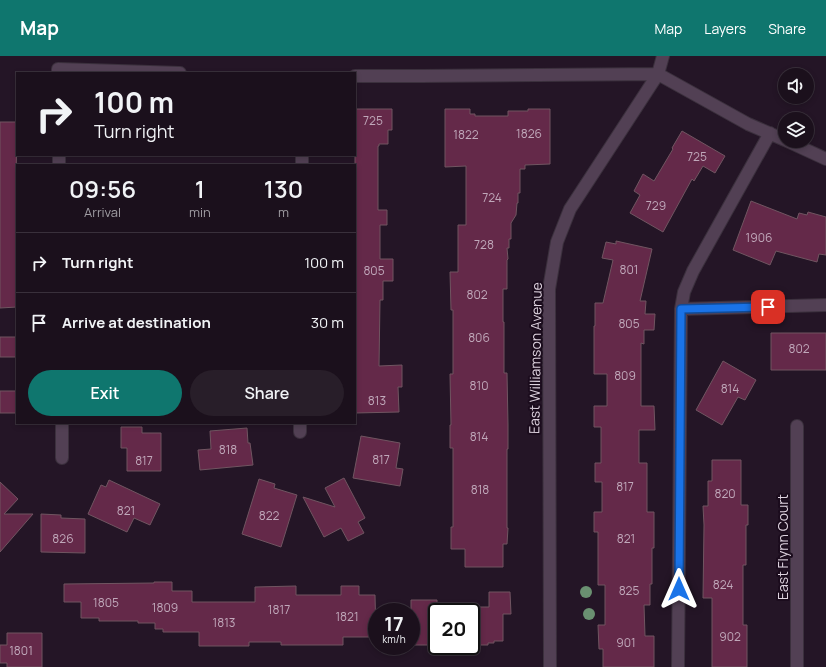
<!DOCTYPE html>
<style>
:root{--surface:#1b101c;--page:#281e29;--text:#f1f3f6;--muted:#a09da3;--line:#39303b;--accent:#0f766e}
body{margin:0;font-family:Manrope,sans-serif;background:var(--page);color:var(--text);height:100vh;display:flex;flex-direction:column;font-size:15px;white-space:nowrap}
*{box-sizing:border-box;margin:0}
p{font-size:13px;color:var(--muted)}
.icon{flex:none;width:22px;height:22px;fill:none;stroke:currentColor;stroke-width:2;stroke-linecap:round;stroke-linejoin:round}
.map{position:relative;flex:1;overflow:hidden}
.details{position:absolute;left:16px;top:108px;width:340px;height:260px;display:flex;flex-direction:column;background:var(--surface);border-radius:0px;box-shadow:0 2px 6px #0003,0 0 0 1px var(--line)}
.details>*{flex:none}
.hud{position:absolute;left:16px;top:16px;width:340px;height:84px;border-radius:0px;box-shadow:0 2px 6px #0003,0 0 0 1px var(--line);background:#1b101c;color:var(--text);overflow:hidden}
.controls{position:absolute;left:778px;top:12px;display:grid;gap:8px}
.controls a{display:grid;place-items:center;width:36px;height:36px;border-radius:50%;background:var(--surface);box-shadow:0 2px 6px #0003,0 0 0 1px var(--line);font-size:20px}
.speed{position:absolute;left:368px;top:547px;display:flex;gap:8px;font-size:20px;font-weight:700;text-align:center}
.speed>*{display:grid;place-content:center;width:52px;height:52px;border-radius:50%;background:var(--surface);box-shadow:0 2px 6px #0003,0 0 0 1px var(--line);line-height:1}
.speed small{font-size:10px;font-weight:400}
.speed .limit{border:2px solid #111;border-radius:6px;background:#fff;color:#111}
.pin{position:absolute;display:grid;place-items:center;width:34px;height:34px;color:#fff;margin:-17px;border-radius:8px;box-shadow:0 2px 6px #0006}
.me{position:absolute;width:44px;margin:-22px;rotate:0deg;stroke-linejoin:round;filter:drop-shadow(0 0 3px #0008)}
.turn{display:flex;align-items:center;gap:14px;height:84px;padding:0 12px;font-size:18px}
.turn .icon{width:52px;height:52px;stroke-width:2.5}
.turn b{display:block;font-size:28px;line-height:34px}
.eta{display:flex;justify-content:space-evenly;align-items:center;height:68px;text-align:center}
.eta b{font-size:24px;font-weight:600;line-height:28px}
.action{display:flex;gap:8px;margin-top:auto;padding:8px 12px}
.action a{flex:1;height:46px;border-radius:24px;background:var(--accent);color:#fff;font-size:16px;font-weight:600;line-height:46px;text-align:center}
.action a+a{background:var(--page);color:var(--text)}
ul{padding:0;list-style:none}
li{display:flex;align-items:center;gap:12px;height:60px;padding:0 12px;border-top:1px solid var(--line)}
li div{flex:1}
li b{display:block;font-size:15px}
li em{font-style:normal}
header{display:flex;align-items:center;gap:24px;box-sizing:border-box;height:56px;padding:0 20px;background:var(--accent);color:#fff}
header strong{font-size:19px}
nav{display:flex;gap:22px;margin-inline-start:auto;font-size:14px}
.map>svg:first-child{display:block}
</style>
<header>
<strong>Map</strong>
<nav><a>Map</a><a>Layers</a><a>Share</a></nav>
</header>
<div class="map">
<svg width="826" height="611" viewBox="0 0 826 611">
<rect width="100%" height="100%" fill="#241526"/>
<path fill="#642949" stroke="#705561" d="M355 53H392V74H388V88H379V90H378V154H387V169H380V203H393V225H383V244H380L379 310 402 309V331H398L399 356 355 357Z
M445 53H470V58H475V60H508V55H528V53H550V108L525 109V113H520V137H518V147H517L516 159 511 167V183H509V192H507L508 203 507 204V233H503V266H504V317H507L508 369V393H507V472H508L507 488H503V511H465V493H451V471H453V392H450V369H451L450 318H453V254H451L450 216H458V169H466V110L445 111Z
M0 66H17L16 125H17V251L0 252Z
M682 75 725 100 715 117 703 110 694 125 692 123 663 176 630 157 640 139 634 135 643 118 654 125 673 93 672 92Z
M751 145 797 163 799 157 807 159 808 156 826 161V199L819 198 817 206 776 195 770 209 733 194Z
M616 185 652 193 640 245H646L645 258H655L654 274H644V288L641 287V350H654L655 374H639V407H647V456H654V492H652V528H650V549H644L645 580H654V611H603V593H599L598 569H605V529H598V476H594V456H602V426H595V407H601V371H594V350H607V318H594V270H595V247H603L613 204 602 202 606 186 616 188Z
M771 277H826V314H771Z
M0 281H17V301H0Z
M723 305 756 324 745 344 738 341 722 369 696 354Z
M0 335H17V357H0Z
M121 371H142V377H161V415H127V392H121Z
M247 372 248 387H250L253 409 200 414 198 394 211 393 210 375Z
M361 380 400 387 396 412 403 413 400 430 353 422Z
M712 404H741V449H748V469H746V509H743V569H747V611H712V542H703L704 469 703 450H708V425H712Z
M344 422 365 462 358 466 364 477 348 485 341 472 324 481 303 441 335 451 325 432Z
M259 423 275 428 274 432 297 439 281 491 242 478Z
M109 424 160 448 150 469 134 462 127 476 88 458 101 429 106 431Z
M0 426 18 443 4 458H33L0 496Z
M41 458 61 459V462L85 463V497L41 496Z
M154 526H172V535H192V546H255V531L296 530V539H341V530H359V539H375L376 581H343V589H281V586H249V590H199V576H163V573H155V567H138V565H99V562H81V546H64V528L154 527Z
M489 536H510L511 558H503V585H494V587H488V589H471V551H489Z
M411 544H437V589H412V587H411Z
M7 577H42V611H7V607H0V589H7Z"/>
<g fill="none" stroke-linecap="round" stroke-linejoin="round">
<g stroke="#3b303d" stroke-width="14">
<path id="minor" d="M58 17V13L180 17
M355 20H421L658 18 748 68 785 84
M787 85 826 103
M59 99V109
M302 109V99
M681 253 826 249
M62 367V402
M300 376V367
M550 611 549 233 557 186 570 153 658 18 663 0
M678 611 681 253 684 236 693 215 770 77
M797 611V370"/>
</g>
<use href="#minor" stroke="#524054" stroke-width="12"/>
</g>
<g fill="#6a9071">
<circle cx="586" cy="536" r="6"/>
<circle cx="589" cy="558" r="6"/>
</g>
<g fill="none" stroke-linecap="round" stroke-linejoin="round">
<g stroke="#114b97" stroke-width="10">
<path id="route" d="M679 533 681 253 768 251"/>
</g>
<use href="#route" stroke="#1a73e8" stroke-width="7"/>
</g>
<g text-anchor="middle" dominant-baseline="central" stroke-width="4" stroke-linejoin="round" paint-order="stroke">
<g font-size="12" fill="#c0a8ba">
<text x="373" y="64">725</text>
<text x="529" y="77">1826</text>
<text x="466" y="78">1822</text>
<text x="697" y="100">725</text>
<text x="492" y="141">724</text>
<text x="656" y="149">729</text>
<text x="759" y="181">1906</text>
<text x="484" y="188">728</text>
<text x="629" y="213">801</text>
<text x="374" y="214">805</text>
<text x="477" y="238">802</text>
<text x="629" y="267">805</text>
<text x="479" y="281">806</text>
<text x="799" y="292">802</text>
<text x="625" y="319">809</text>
<text x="479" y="329">810</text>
<text x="730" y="332">814</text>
<text x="377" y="344">813</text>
<text x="479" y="380">814</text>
<text x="228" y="393">818</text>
<text x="381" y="403">817</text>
<text x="144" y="404">817</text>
<text x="625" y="430">817</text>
<text x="480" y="433">818</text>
<text x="725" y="437">820</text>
<text x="126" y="454">821</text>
<text x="269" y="459">822</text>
<text x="63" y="482">826</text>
<text x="626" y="482">821</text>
<text x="723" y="528">824</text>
<text x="629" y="534">825</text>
<text x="106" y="546">1805</text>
<text x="165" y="551">1809</text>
<text x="279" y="553">1817</text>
<text x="347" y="560">1821</text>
<text x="224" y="566">1813</text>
<text x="730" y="580">902</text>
<text x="626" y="586">901</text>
<text x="21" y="594">1801</text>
</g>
<g font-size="14" fill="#ded3df" stroke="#1b0c1d">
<text transform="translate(535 302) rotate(-89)">East Williamson Avenue</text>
<text transform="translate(782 491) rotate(-90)">East Flynn Court</text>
</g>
</g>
</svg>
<div class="controls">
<a><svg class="icon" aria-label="sound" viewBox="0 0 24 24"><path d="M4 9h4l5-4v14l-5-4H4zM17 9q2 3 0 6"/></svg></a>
<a><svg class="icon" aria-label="layers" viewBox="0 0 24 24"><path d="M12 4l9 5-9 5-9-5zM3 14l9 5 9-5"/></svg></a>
</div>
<div class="speed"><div>17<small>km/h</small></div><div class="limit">20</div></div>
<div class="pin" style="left:768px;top:251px;background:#d93025"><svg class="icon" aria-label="arrive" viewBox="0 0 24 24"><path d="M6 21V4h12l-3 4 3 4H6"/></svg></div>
<svg class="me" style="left:679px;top:533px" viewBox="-20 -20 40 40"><path d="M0-17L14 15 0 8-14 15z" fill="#1a73e8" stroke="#fff" stroke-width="4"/></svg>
<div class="hud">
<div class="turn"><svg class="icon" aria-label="right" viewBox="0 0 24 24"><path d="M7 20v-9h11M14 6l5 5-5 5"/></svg><div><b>100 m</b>Turn right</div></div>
</div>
<section class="details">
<div class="eta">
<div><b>09:56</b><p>Arrival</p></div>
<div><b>1</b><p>min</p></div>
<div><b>130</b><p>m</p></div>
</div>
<ul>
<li><svg class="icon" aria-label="right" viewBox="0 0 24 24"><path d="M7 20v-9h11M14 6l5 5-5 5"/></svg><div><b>Turn right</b></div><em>100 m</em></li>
<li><svg class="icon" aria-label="arrive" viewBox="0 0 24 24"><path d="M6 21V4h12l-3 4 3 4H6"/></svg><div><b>Arrive at destination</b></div><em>30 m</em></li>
</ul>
<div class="action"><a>Exit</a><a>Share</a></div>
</section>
</div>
